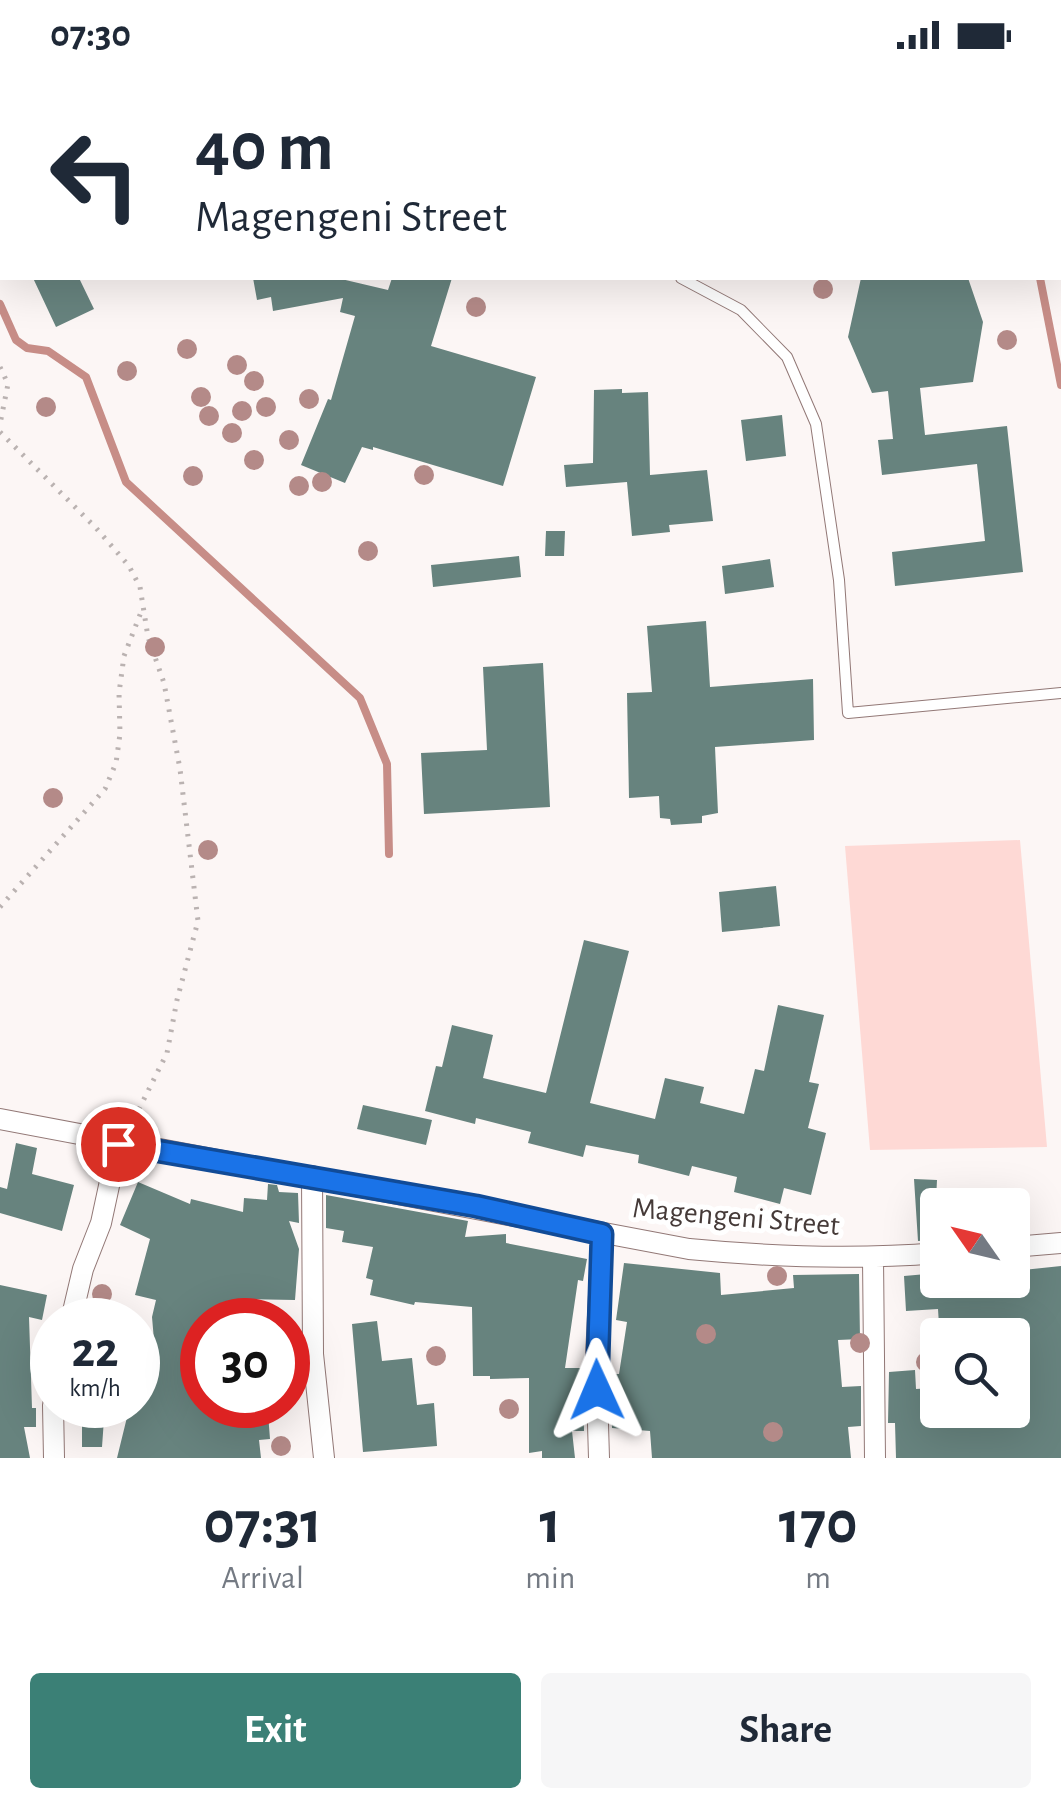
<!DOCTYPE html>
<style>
:root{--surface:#fff;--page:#f6f6f7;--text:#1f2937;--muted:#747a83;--accent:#3b8076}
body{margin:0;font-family:"Alegreya Sans",sans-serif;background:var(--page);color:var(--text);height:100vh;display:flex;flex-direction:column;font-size:38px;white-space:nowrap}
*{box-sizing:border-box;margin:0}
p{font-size:32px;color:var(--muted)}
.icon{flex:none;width:55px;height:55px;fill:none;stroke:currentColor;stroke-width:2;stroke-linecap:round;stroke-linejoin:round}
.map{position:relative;height:1388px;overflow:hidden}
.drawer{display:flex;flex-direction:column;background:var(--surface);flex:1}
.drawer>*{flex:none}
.guide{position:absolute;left:0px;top:0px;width:1062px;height:210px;box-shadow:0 10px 40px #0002;background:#fff;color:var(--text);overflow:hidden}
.needle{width:65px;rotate:304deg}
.controls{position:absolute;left:920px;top:1118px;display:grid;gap:20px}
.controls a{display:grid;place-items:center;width:110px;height:110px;border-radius:10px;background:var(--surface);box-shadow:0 10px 40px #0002;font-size:50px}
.speed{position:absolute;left:30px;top:1228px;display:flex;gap:20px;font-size:50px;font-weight:700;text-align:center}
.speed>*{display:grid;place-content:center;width:130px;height:130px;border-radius:50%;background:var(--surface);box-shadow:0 10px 40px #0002;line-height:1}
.speed small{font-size:25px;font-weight:400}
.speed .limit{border:15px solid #d22;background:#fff;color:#111}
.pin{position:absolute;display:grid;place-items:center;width:85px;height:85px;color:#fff;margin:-42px;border:5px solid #fff;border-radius:50%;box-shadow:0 2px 10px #0007}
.me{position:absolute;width:110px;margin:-55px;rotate:359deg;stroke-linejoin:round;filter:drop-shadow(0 0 8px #0008)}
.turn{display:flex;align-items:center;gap:35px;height:210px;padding:0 30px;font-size:45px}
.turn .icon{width:130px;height:130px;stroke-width:2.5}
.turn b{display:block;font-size:70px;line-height:85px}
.eta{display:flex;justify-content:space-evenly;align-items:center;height:170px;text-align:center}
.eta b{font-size:60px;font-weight:700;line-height:70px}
.action{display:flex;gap:20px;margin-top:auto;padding:20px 30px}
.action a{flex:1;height:115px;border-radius:10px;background:var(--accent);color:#fff;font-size:40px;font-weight:700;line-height:115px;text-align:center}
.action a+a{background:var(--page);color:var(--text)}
.status{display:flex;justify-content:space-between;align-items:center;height:70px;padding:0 50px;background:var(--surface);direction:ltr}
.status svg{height:28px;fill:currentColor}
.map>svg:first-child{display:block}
</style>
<div class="status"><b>07:30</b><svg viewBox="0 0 49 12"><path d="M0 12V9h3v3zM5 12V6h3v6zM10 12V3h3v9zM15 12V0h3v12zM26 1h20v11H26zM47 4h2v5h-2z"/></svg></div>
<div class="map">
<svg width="1061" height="1388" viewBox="0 0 1061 1388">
<rect width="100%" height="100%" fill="#fcf6f5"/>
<path fill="#fed9d5" d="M1020 770 1047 1077 870 1080 845 776Z"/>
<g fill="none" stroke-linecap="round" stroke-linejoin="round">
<path stroke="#c78d87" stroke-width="8" d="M980 0 981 2
M1040 208 1061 315
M0 234 16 270 27 278 48 281 86 307 126 412 360 628 387 694 389 784"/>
</g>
<path fill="#67837e" d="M33 208H79L94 239 56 257Z
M253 208H337L388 220 392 208H452L431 276 536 307 503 416 373 377V380L362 377 345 413 301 395 328 329 331 330 355 246 340 242 343 228 273 241 271 227 257 230Z
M861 208H968L983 252 973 312 920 318 925 365 1007 356 1023 502 895 516 892 482 985 471 977 394 882 405 878 370 893 369 888 321 872 323 848 267Z
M622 319V323L648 322 650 405 707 400 713 451 669 455 670 462 632 466 627 412 566 417 564 395 593 393 594 320Z
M782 345 786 386 746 391 741 350Z
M546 461H565L564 486H545Z
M519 486 521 507 433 517 431 495Z
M770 489 774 517 725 524 722 496Z
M706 551 710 617 813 609 814 670 715 677 718 743 702 746V753L671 755 670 749 660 748 659 726 629 728 627 623 652 622 647 556Z
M543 593 550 737 424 744 421 683 487 680 483 597Z
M776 816 780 856 722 862 719 822Z
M584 870 629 881 590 1033 655 1049 665 1008 704 1017 700 1033 744 1044 755 999 764 1001 778 935 824 945 809 1012 819 1014 808 1058 826 1063 811 1125 784 1118 780 1134 734 1122 737 1107 692 1096 689 1106 638 1093 639 1085 586 1075 583 1087 528 1073 531 1062 476 1048 475 1054 425 1041 436 996 442 997 452 955 493 965 483 1008 546 1023Z
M363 1035 432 1050 426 1075 357 1059Z
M16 1073 37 1078 32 1104 74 1115 62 1161 0 1143V1117L7 1119Z
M914 1109 937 1110 934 1170 918 1171Z
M138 1112 190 1134 191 1129 243 1142 244 1128 267 1130 268 1114 277 1115 279 1122 298 1123 299 1153 289 1151 299 1179 295 1230 236 1229 232 1250H202V1335H226L227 1346 268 1343 270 1369 259 1370 261 1388H117L130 1335H138V1304L143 1283 155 1282 152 1247 156 1230 135 1225 150 1169 120 1155Z
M326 1125 468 1151 465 1167 506 1164V1173L587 1189 583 1211 578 1210 565 1298H583L584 1361H572L575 1388H542V1381L529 1383V1308L490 1309V1306H473L472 1237 415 1232 414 1235 370 1225 373 1210 366 1208 373 1177 342 1172 344 1161 326 1158Z
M624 1193 720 1203 721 1225 794 1218 793 1205 859 1204 860 1269 838 1270 842 1317 861 1316V1356L848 1357 851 1388H652L650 1361 612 1358 610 1304H619L627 1252 616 1250Z
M1061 1196V1388H896L895 1353H888L889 1302 915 1300 916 1319 932 1318 934 1340H1014L1013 1318H1016L1014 1265H961L960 1254 939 1255 938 1239 906 1241 904 1206 938 1203V1210H1015L1014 1201Z
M0 1215 47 1225 42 1250 29 1247 32 1338H36V1357H24L30 1388H0Z
M377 1251 382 1291 412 1288 417 1335 434 1333 437 1376 363 1382 352 1254Z
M82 1335H105L102 1377H82Z"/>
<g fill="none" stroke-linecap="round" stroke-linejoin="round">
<g stroke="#927876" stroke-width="12">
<path id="service" d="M1060 3 1061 6
M681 208 741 240 787 287 816 354 839 510 848 643 1061 623"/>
</g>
<g stroke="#927876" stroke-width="22">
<path id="minor" d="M20 0V2
M169 0V2
M461 0 462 2
M625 2 637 0
M1060 135H1061
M0 1049 689 1179C773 1187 854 1190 938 1183
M312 1106 313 1284 324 1388
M1012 1177 1061 1173
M873 1188 875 1388
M71 1250 83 1199 101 1153 118 1074
M53 1335 54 1388
M599 1388 596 1286 602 1164"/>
</g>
<g stroke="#927876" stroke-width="30">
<path id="secondary" d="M1004 0 1005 2
M1060 176 1061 180"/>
</g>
<path stroke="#bab2b1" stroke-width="5" stroke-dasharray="2.5 8" stroke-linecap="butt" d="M0 297 8 314 0 354
M0 362 96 458 129 496 140 517 148 567 164 613 180 699 198 851 177 930 167 983 133 1051
M0 837 105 719 116 693 120 664 119 623 124 586 143 537"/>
<use href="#service" stroke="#fff" stroke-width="10"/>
<use href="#minor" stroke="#fff" stroke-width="20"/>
<use href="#secondary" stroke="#fee3e0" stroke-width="28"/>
</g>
<g fill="#b48a88">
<circle cx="823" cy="219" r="10"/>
<circle cx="476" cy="237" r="10"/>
<circle cx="1007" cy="270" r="10"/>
<circle cx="187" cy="279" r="10"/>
<circle cx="237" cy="295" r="10"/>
<circle cx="127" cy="301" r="10"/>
<circle cx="254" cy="311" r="10"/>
<circle cx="201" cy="327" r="10"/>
<circle cx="309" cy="329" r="10"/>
<circle cx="46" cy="337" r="10"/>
<circle cx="266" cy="337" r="10"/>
<circle cx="242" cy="341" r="10"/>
<circle cx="209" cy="346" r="10"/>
<circle cx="232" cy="363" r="10"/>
<circle cx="289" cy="370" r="10"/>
<circle cx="254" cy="390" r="10"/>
<circle cx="424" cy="405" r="10"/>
<circle cx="193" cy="406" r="10"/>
<circle cx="322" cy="412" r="10"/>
<circle cx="299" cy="416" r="10"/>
<circle cx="368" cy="481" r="10"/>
<circle cx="155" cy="577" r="10"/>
<circle cx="53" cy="728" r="10"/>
<circle cx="208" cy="780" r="10"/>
<circle cx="777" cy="1206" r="10"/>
<circle cx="102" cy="1224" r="10"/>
<circle cx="706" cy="1264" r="10"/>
<circle cx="860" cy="1273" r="10"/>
<circle cx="436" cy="1286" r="10"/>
<circle cx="926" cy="1292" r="10"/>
<circle cx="509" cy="1339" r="10"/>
<circle cx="773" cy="1362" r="10"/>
<circle cx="281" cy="1376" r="10"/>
</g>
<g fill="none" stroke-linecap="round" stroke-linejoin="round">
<g stroke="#114b97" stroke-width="25">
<path id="route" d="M118 1074 476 1136 602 1164 597 1320"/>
</g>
<use href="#route" stroke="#1a73e8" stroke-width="18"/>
</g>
<g text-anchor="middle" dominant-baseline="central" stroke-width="10" stroke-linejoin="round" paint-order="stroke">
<g font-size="30" fill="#453a38" stroke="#fff">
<text transform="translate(736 1147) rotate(5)">Magengeni Street</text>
</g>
</g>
</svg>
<div class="controls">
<a><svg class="needle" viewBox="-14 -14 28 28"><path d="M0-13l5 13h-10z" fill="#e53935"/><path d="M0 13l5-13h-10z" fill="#747a83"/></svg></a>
<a><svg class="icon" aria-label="search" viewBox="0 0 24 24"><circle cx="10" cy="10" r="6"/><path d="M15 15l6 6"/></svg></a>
</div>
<div class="speed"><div>22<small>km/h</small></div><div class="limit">30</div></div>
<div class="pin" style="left:118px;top:1074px;background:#d93025"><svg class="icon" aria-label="arrive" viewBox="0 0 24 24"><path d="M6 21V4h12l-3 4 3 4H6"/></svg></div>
<svg class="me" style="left:597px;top:1320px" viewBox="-20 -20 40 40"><path d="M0-17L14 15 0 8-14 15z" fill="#1a73e8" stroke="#fff" stroke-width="4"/></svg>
<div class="guide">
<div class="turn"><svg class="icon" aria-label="left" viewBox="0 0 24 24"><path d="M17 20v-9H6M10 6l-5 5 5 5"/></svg><div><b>40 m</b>Magengeni Street</div></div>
</div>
</div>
<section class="drawer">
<div class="eta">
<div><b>07:31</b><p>Arrival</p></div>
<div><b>1</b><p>min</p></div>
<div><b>170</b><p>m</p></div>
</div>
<div class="action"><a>Exit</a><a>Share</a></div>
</section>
